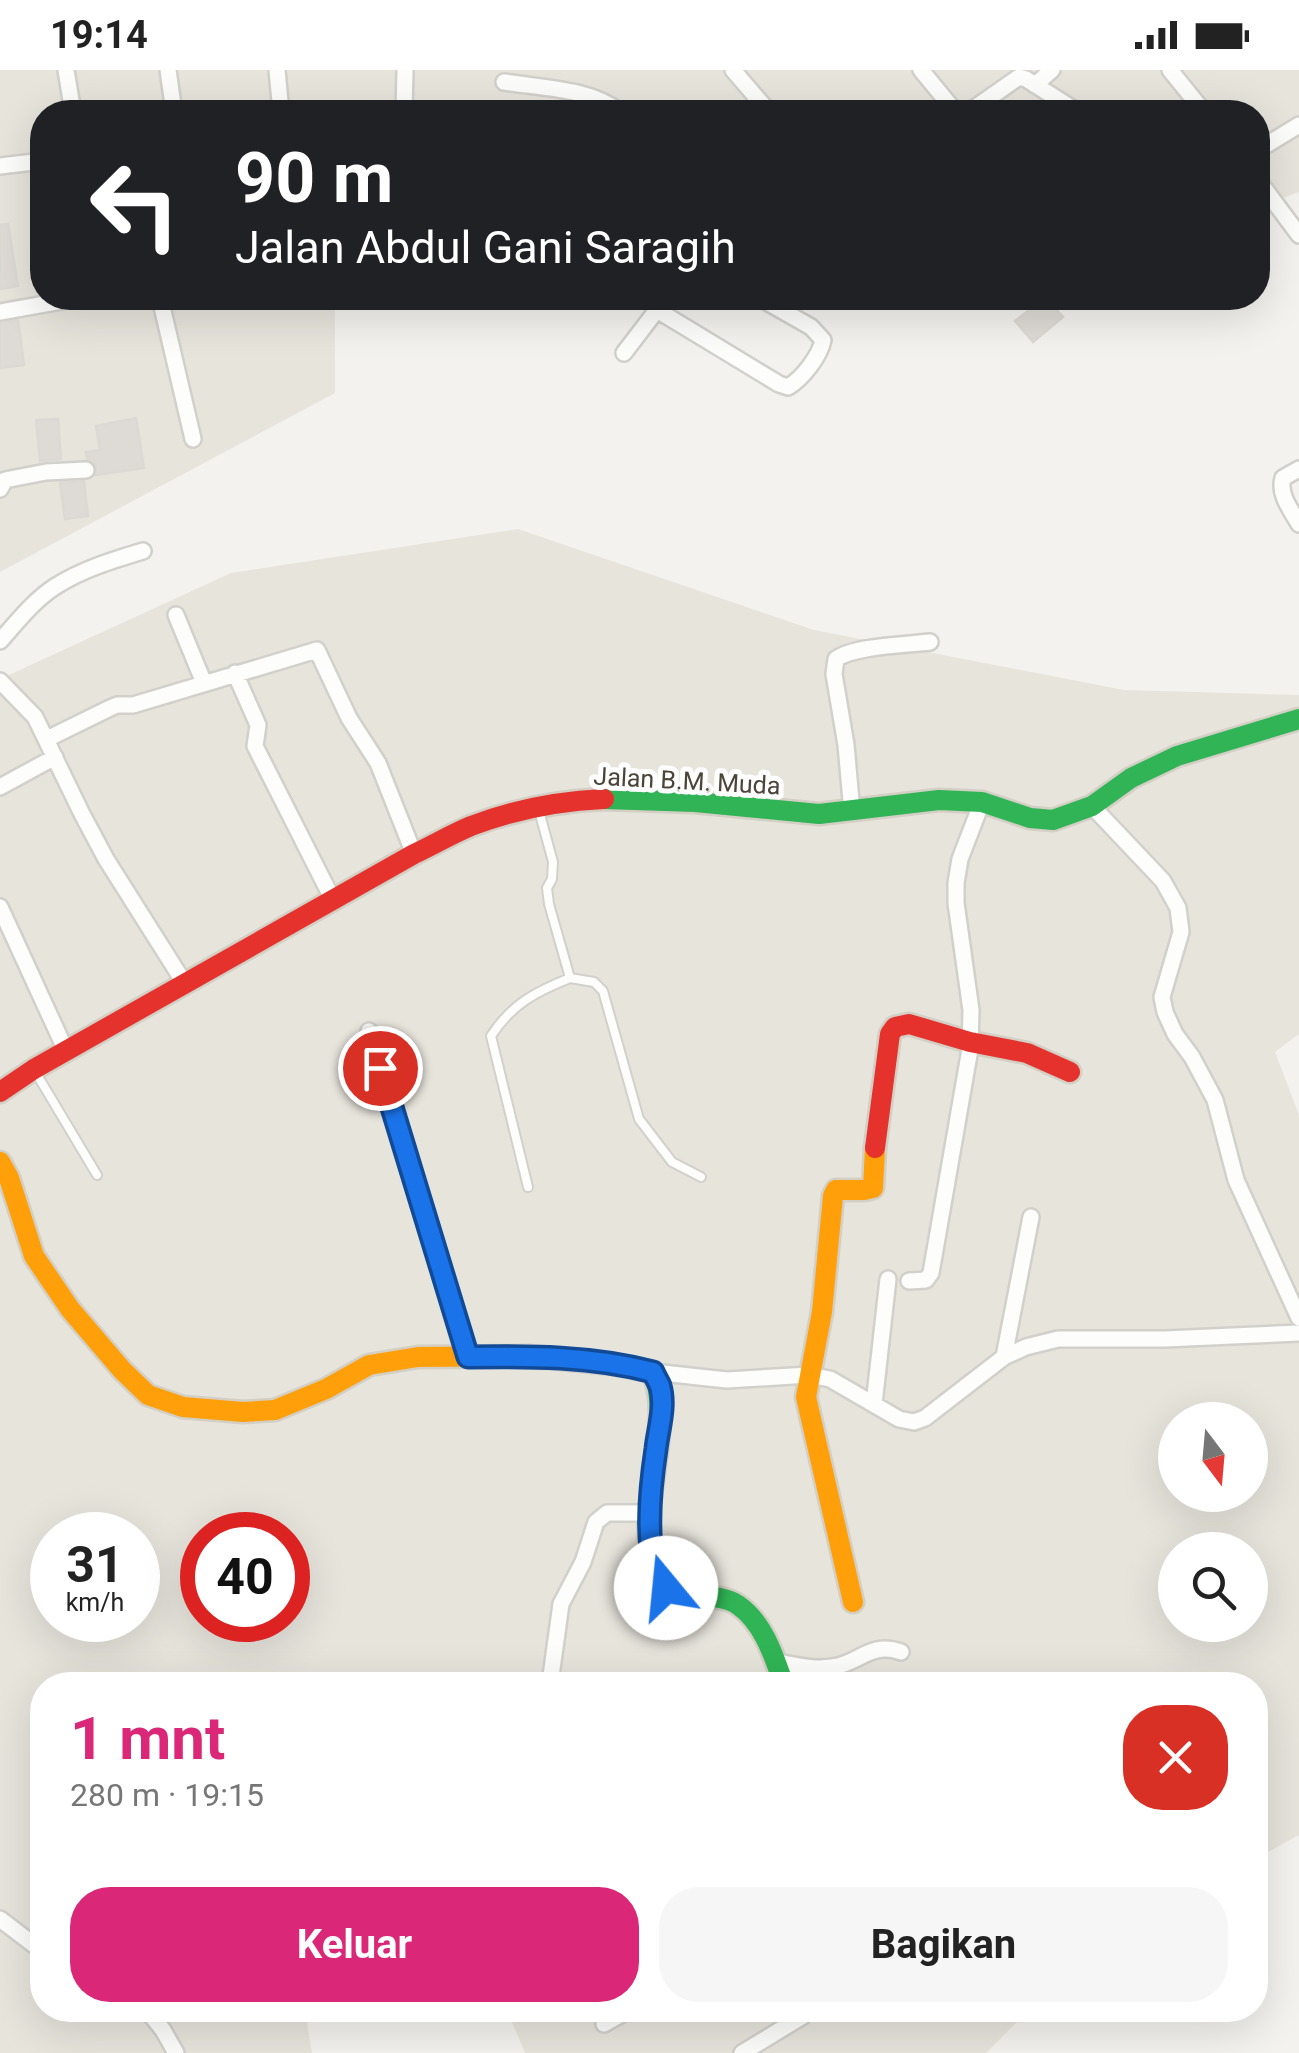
<!DOCTYPE html>
<html lang="id">
<meta charset="utf-8">
<style>
:root{--surface:#fff;--page:#f6f6f6;--text:#222;--muted:#767676;--accent:#db2777}
body{margin:0;font-family:Roboto,sans-serif;background:var(--page);color:var(--text);height:100vh;display:flex;flex-direction:column;font-size:38px;white-space:nowrap}
*{box-sizing:border-box;margin:0}
p{font-size:32px;color:var(--muted)}
.icon{flex:none;width:55px;height:55px;fill:none;stroke:currentColor;stroke-width:2;stroke-linecap:round;stroke-linejoin:round}
.map{position:relative;flex:1;overflow:hidden}
.side{position:absolute;left:30px;top:1602px;width:1238px;height:350px;display:flex;flex-direction:column;background:var(--surface);border-radius:40px;box-shadow:0 10px 40px #0002}
.side>*{flex:none}
.banner{position:absolute;left:30px;top:30px;width:1240px;height:210px;border-radius:40px;box-shadow:0 10px 40px #0002;background:#202124;color:#fff;overflow:hidden}
.needle{width:65px;rotate:164deg}
.buttons{position:absolute;left:1158px;top:1332px;display:grid;gap:20px}
.buttons a{display:grid;place-items:center;width:110px;height:110px;border-radius:50%;background:var(--surface);box-shadow:0 10px 40px #0002;font-size:50px}
.speed{position:absolute;left:30px;top:1442px;display:flex;gap:20px;font-size:50px;font-weight:700;text-align:center}
.speed>*{display:grid;place-content:center;width:130px;height:130px;border-radius:50%;background:var(--surface);box-shadow:0 10px 40px #0002;line-height:1}
.speed small{font-size:25px;font-weight:400}
.speed .limit{border:15px solid #d22;background:#fff;color:#111}
.pin{position:absolute;display:grid;place-items:center;width:85px;height:85px;color:#fff;margin:-42px;border:5px solid #fff;border-radius:50%;box-shadow:0 2px 10px #0007}
.me{position:absolute;width:110px;margin:-55px;rotate:343deg;stroke-linejoin:round;filter:drop-shadow(0 0 8px #0008)}
.turn{display:flex;align-items:center;gap:35px;height:210px;padding:0 40px;font-size:45px}
.turn .icon{width:130px;height:130px;stroke-width:2.5}
.turn b{display:block;font-size:70px;line-height:85px}
.round{display:grid;place-items:center;flex:none;width:105px;height:105px;border-radius:40px;background:var(--page)}
.summary{display:flex;align-items:center;justify-content:space-between;height:170px;padding:0 40px}
h1{font-size:60px;font-weight:700;line-height:75px;color:var(--accent)}
.action{display:flex;gap:20px;margin-top:auto;padding:20px 40px}
.action a{flex:1;height:115px;border-radius:40px;background:var(--accent);color:#fff;font-size:40px;font-weight:700;line-height:115px;text-align:center}
.action a+a{background:var(--page);color:var(--text)}
.status{display:flex;justify-content:space-between;align-items:center;height:70px;padding:0 50px;background:var(--surface);direction:ltr}
.status svg{height:28px;fill:currentColor}
.map>svg:first-child{display:block}
</style>
<div class="status"><b>19:14</b><svg viewBox="0 0 49 12"><path d="M0 12V9h3v3zM5 12V6h3v6zM10 12V3h3v9zM15 12V0h3v12zM26 1h20v11H26zM47 4h2v5h-2z"/></svg></div>
<div class="map">
<svg width="1299" height="1983" viewBox="0 0 1299 1983">
<rect width="100%" height="100%" fill="#f4f2ee"/>
<path fill="#e7e4dc" fill-rule="evenodd" d="M0 0H1299V122L1258 137V42H42V228H335V323L0 502Z
M518 459 814 560 1124 620 1299 625V964L1275 982 1299 1045V1765L1255 1789V1615H42V1940H305L312 1983H0V609L231 503ZM1175 1350H1250V1425H1175ZM52 1465H138V1550H52ZM202 1465H288V1550H202ZM1175 1480H1250V1555H1175Z
M507 1940H1029L986 1983H525Z"/>
<path fill="#dedbd6" stroke="#dcd9d4" stroke-width="2.5" d="M8 154 18 216 0 219V155Z
M1045 228 1063 247 1033 272 1015 251Z
M18 250 24 295 0 298V253Z
M136 348 144 398 96 405V395L87 389 86 382 100 380 96 356Z
M58 349 61 389 40 391 36 350Z
M84 411 88 446 65 449 60 413Z"/>
<g fill="none" stroke-linecap="round" stroke-linejoin="round">
<g stroke="#d2d0cb" stroke-width="12">
<path id="lane" d="M538 737 553 792 552 809 547 818 549 834 570 908 594 912 603 921 639 1049 672 1092 701 1107
M36 1003 97 1105
M528 1117 491 966C512 934 535 922 570 908"/>
</g>
<g stroke="#d2d0cb" stroke-width="20">
<path id="street" d="M66 0 73 42
M168 0 174 42
M277 0 281 42
M733 0 769 42
M921 0 954 40 963 42
M1170 0 1204 42
M504 12C542 18 589 18 620 42
M1035 15 1052 0
M404 42 405 0
M969 42 1019 7 1026 9 1078 42
M1258 80 1299 55
M0 96 42 91
M1258 110 1299 165
M160 228 193 369
M657 240 779 314 788 317C802 309 820 286 823 270L811 257 760 228
M0 242 78 228
M624 283 666 228
M1299 399 1283 408C1278 424 1291 440 1299 454
M0 419 5 410 10 409 46 402 86 400
M176 545 204 613
M0 571C17 552 34 530 56 516 83 499 113 490 143 481
M235 603 258 655 255 676 257 680 333 830
M0 611 35 647 82 744 106 789 185 914
M47 669 108 639 117 635H133L317 580 349 648 378 693 414 784
M0 717 55 687
M1092 736 1163 811 1178 838 1181 862 1162 927 1165 942 1175 964 1192 987 1215 1030 1236 1110 1299 1248
M852 742 846 675 834 604 836 589C854 576 906 575 930 572
M0 837 66 981
M369 961 468 1287
M909 1211 926 1210 931 1203 970 979 971 940 956 833V813L960 789 982 732
M1004 1287 1031 1147
M653 1302 727 1310 809 1305 830 1309 899 1349 914 1352 925 1348 1004 1287 1026 1277 1058 1269H1165L1299 1263
M874 1334 888 1209
M777 1592C795 1595 814 1600 832 1597 859 1594 870 1571 901 1582
M552 1615 551 1606 561 1534 583 1492 596 1452 607 1443H652
M0 1849 42 1881
M147 1940 163 1960 176 1983
M604 1954 629 1940
M742 1983 803 1946 807 1940"/>
</g>
<g stroke="#d3cfc5" stroke-width="25">
<path id="fast" d="M604 729 695 732 819 744 939 730 982 732 1030 748 1053 750 1092 736 1131 708 1177 686 1299 649
M614 1294 653 1302C676 1362 632 1441 656 1502 669 1536 713 1518 738 1535 764 1553 774 1587 784 1615"/>
</g>
<g stroke="#d3cfc5" stroke-width="25">
<path id="slow" d="M0 1092 9 1108 34 1186 70 1239 122 1300 148 1325 183 1337 243 1342 275 1340 326 1319 369 1295 418 1287 529 1286 614 1294
M853 1532 806 1327 822 1242 833 1126 836 1120H864L873 1118 875 1078"/>
</g>
<g stroke="#d3cfc5" stroke-width="25">
<path id="jam" d="M0 1022 34 999 414 784C433 775 452 764 471 756 513 740 559 731 604 729
M875 1078 890 964 895 957 909 954 970 972 1027 983 1070 1002"/>
</g>
<use href="#lane" stroke="#fdfdfc" stroke-width="8"/>
<use href="#street" stroke="#fdfdfc" stroke-width="15"/>
<use href="#fast" stroke="#30b455" stroke-width="20"/>
<use href="#slow" stroke="#ff9f0a" stroke-width="20"/>
<use href="#jam" stroke="#e5322d" stroke-width="20"/>
</g>
<g fill="none" stroke-linecap="round" stroke-linejoin="round">
<g stroke="#114b97" stroke-width="25">
<path id="route" d="M380 998 468 1287C529 1286 593 1286 653 1302 655 1307 658 1311 660 1316 666 1336 658 1360 656 1379 651 1412 641 1493 666 1518"/>
</g>
<use href="#route" stroke="#1a73e8" stroke-width="18"/>
</g>
<g text-anchor="middle" dominant-baseline="central" stroke-width="10" stroke-linejoin="round" paint-order="stroke">
<g font-size="25" fill="#4b4439" stroke="#fff">
<text transform="translate(687 711) rotate(3)">Jalan B.M. Muda</text>
</g>
</g>
</svg>
<div class="buttons">
<a><svg class="needle" viewBox="-14 -14 28 28"><path d="M0-13l5 13h-10z" fill="#e53935"/><path d="M0 13l5-13h-10z" fill="#767676"/></svg></a>
<a><svg class="icon" aria-label="search" viewBox="0 0 24 24"><circle cx="10" cy="10" r="6"/><path d="M15 15l6 6"/></svg></a>
</div>
<div class="speed"><div>31<small>km/h</small></div><div class="limit">40</div></div>
<div class="pin" style="left:380px;top:998px;background:#d93025"><svg class="icon" aria-label="arrive" viewBox="0 0 24 24"><path d="M6 21V4h12l-3 4 3 4H6"/></svg></div>
<svg class="me" style="left:666px;top:1518px" viewBox="-20 -20 40 40"><circle r="19" fill="#fff"/><path d="M0-13L10 11 0 6-10 11z" fill="#1a73e8"/></svg>
<div class="banner">
<div class="turn"><svg class="icon" aria-label="left" viewBox="0 0 24 24"><path d="M17 20v-9H6M10 6l-5 5 5 5"/></svg><div><b>90 m</b>Jalan Abdul Gani Saragih</div></div>
</div>
<section class="side">
<div class="summary"><div><h1>1 mnt</h1><p>280 m · 19:15</p></div><a class="round" style="background:#d93025;color:#fff"><svg class="icon" aria-label="close" viewBox="0 0 24 24"><path d="M6 6l12 12M18 6L6 18"/></svg></a></div>
<div class="action"><a>Keluar</a><a>Bagikan</a></div>
</section>
</div>
